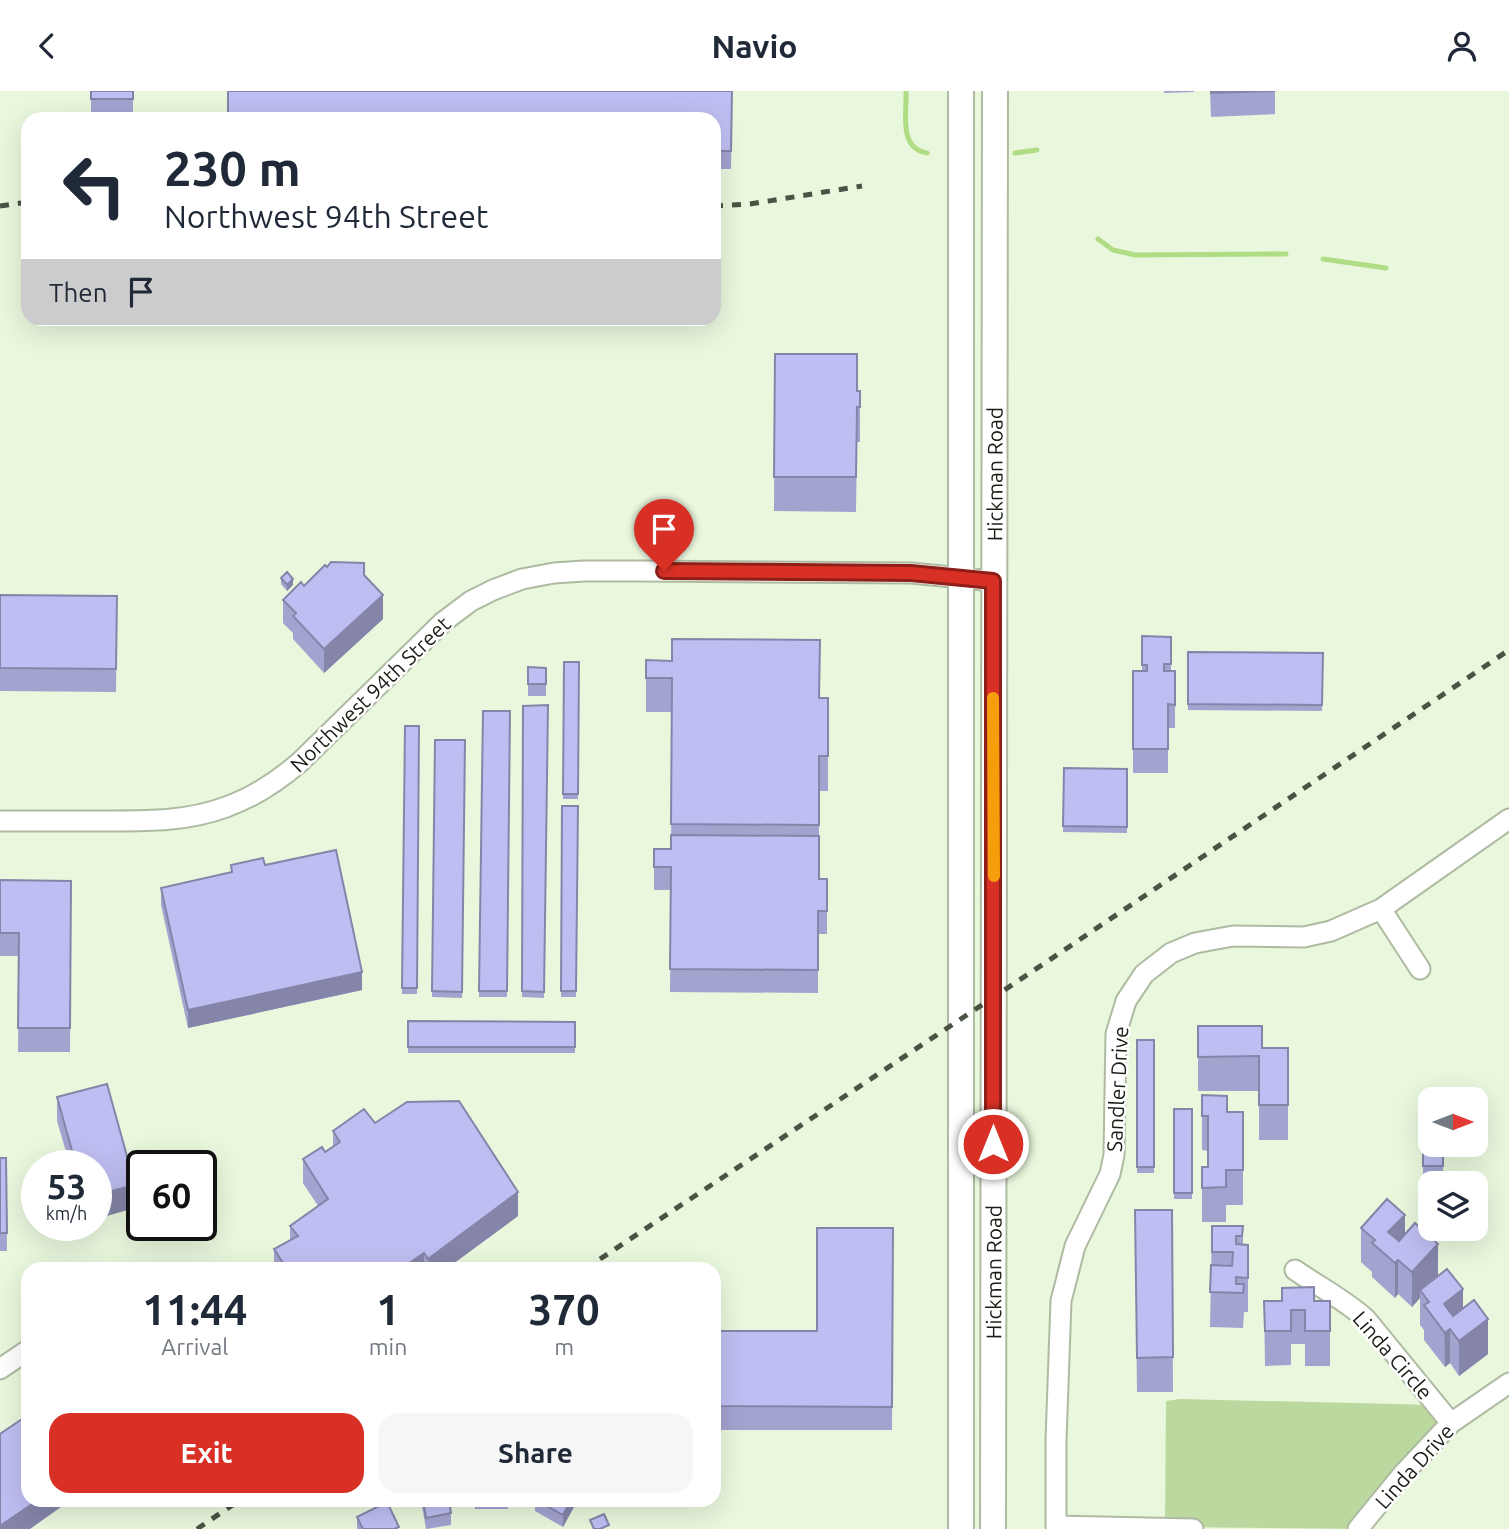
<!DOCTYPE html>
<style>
:root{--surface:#fff;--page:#f6f6f7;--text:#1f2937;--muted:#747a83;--accent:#d93025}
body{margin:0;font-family:Ubuntu,sans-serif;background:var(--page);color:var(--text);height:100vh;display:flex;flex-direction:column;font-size:26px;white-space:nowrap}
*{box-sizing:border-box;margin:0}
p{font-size:23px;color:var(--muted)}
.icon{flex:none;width:38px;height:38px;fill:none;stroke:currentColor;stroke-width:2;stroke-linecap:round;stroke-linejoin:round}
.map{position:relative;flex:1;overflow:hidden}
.sheet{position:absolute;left:21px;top:1171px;width:700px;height:245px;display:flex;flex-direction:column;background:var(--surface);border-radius:21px;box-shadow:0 7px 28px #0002}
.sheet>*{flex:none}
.guide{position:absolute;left:21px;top:21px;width:700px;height:214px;border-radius:21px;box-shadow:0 7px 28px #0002;background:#fff;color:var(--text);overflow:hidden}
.needle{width:46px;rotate:90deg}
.fabs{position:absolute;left:1418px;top:996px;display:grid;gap:14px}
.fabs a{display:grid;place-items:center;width:70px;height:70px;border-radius:14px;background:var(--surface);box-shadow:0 7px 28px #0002;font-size:35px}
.speed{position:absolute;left:21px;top:1059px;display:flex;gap:14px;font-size:35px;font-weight:700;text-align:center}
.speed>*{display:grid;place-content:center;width:91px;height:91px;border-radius:50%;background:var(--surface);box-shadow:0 7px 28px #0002;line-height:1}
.speed small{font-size:18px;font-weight:400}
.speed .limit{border:4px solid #111;border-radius:10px;background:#fff;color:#111}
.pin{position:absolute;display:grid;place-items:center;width:60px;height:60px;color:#fff;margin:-72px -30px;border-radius:50% 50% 50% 0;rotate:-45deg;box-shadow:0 0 7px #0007}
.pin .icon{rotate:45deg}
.me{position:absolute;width:77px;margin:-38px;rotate:0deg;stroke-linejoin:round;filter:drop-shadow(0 0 5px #0008)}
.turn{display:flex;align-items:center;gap:24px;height:147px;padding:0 28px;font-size:32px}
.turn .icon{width:91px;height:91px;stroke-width:2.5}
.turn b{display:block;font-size:49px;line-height:60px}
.then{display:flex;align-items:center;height:66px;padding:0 28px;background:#0003;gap:14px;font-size:26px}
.eta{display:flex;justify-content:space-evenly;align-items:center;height:119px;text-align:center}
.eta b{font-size:42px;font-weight:700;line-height:49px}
.primary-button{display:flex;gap:14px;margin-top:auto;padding:14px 28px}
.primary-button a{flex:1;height:80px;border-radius:21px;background:var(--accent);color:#fff;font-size:28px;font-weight:700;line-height:80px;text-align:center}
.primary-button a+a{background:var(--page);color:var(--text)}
header{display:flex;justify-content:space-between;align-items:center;height:91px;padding:0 28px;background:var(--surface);font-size:32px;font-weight:700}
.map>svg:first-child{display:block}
</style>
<header><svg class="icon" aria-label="back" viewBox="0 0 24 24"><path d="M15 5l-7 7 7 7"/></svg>Navio<svg class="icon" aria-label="person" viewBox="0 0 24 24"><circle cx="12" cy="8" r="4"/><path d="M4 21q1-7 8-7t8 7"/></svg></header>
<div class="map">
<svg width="1509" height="1438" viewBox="0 0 1509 1438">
<rect width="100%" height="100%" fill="#e9f7dd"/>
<path fill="#bbd89f" d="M1180 1308 1436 1314 1451 1332 1358 1438 1165 1436 1166 1310Z"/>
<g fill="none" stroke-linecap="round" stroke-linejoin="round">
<path stroke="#b1dc86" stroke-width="5" d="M906 0C907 22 898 57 927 62
M1015 62 1037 59
M1098 148 1113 159 1135 164 1286 163
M1323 168 1386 177"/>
<g stroke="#aebba2" stroke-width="23">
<path id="minor" d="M0 730C34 730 69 730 103 730 145 730 186 731 226 716 254 706 278 690 300 671L443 531 471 510 493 499 522 488 554 482 584 480H641L911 482 993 490
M1381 818 1420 878
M1295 1179C1318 1195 1345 1209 1366 1228L1451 1332
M0 1278 28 1259
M1193 1438 1056 1435V1349L1061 1210 1075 1155 1110 1083 1114 1064 1116 943 1126 910 1144 883 1171 862 1195 852 1233 845 1304 846 1331 840 1381 818 1509 728
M1358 1438 1403 1383 1451 1332 1509 1292"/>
</g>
<g stroke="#aebba2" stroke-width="28">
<g id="major">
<path d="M961 1438V0"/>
<path id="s1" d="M993 1438 995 0"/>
</g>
</g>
<use href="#minor" stroke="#fff" stroke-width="19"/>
<use href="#major" stroke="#fff" stroke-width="24"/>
<path stroke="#4b5345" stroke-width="5" stroke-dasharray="9 9" stroke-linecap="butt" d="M0 115 28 111
M714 115 750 113 862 95
M585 1178 1048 870 1509 559
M197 1438 240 1409"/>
</g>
<path fill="#a3a3d0" d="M91 0H133V25H91Z
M732 0 731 78H714V28Z
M1164 0H1194V1L1164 2Z
M1210 0H1275V23L1211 26Z
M775 263 857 300H860V351H857L856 421 774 420Z
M327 476 364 485 383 528 324 582 293 548V542L283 532V509L304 495Z
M281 487 293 494 287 500 281 493Z
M0 504 117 505 116 601 0 600Z
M1142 545 1171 546V580H1175V637H1168V682H1133V580H1142Z
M1188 561 1323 562 1322 620 1188 619Z
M646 569 820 607H828V700H819V788H827V843H818V902L670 901 671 799H654V758H671L672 621H646Z
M564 571H579L578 708H563Z
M528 576 546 577V605H528Z
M548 614 544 907 522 906 523 615Z
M483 620H510L507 906H479Z
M405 635H419L417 903H402Z
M435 649H465L462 907 432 906Z
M1064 677 1127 678V742L1063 741Z
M562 715H578L576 906H561Z
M231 774H265L362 899 188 937 161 814V797L231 781Z
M0 789 71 790 70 961H18L19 865H0Z
M408 930 575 931V962H408Z
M1198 935 1262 957H1288V1049H1259V1000H1198Z
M1137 949H1154V1082H1137Z
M1202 1004 1227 1021H1243V1114H1226V1131H1202V1076H1208V1060L1202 1059Z
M57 1006 135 1117 96 1074H70L57 1030Z
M1174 1018H1192V1108H1174Z
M375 1032 518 1125 446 1178H274V1158L290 1149V1135L318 1115 303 1092V1068L325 1061 333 1056V1040Z
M1423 1047 1443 1054V1087H1423Z
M0 1067H6L7 1160H0Z
M1135 1119H1172L1173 1301H1137Z
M1212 1135H1243V1153L1248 1154V1221H1244L1243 1237 1210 1236Z
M893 1137 892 1339H714V1240H817Z
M1361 1137 1405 1144 1463 1218 1488 1263 1459 1285 1450 1272 1445 1276 1424 1249V1239L1420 1234V1207L1412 1216 1398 1203 1395 1207 1372 1186V1181L1361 1171Z
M1264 1210H1330V1275H1305V1253H1291V1274L1265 1275Z
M421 1409H449L451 1422V1434L426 1438Z
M475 1409H508V1418H475Z
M535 1409H575V1414L563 1436 535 1420Z
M357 1426 399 1438H357Z"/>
<path fill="#8585a9" d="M293 488V494L287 500V494Z
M383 504V528L324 582V558Z
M362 881V899L188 937V919Z
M135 1094V1117L96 1128V1104Z
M518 1101V1125L446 1178H428V1168Z
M1405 1124V1158L1388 1141Z
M1438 1153V1187L1420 1199V1207L1412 1216V1181Z
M424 1162V1178H401Z
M1398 1169V1203L1395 1207V1172Z
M1463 1198V1233L1450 1238V1272L1445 1276 1444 1213Z
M1488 1228V1263L1459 1285V1250Z
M38 1409H68V1411L30 1438H0V1435Z
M571 1409H575V1414L563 1436V1424Z"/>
<path fill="#bebef2" stroke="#8585a9" stroke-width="2" d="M91 0H133V8H91Z
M228 0H732L731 60H714V28H228Z
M1211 0H1275L1211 2Z
M775 263H857V300H860V316H857L856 386H774Z
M331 471 364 472V484L383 504 324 558 293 525 296 522 283 509 301 491 304 495 325 474 327 476Z
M287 481 293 488 287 494 281 487Z
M0 504 117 505 116 578 0 577Z
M1142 545 1171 546V573H1164V580H1175V614L1168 613V658H1133V580H1147V574H1142Z
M672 548 820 549 819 607H828V665H819V734L671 733 672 587H646V569L672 570Z
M1188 561 1323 562 1322 614 1188 613Z
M564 571H579L578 703H563Z
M528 576 546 577V593H528Z
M548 614 544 901 522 900 523 615Z
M483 620H510L507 900H479Z
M405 635H419L417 897H402Z
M435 649H465L462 901 432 900Z
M1064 677 1127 678V736L1063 735Z
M562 715H578L576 900H561Z
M671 744 819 745V788H827V820H818V879L670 878 671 776H654V758H671Z
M336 759 362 881 188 919 161 797 232 781 231 774 263 767 265 774Z
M0 789 71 790 70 937H18L19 842H0Z
M408 930 575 931V956H408Z
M1198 935H1262V957H1288V1014H1259V965L1198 966Z
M1137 949H1154V1076H1137Z
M107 993 135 1094 96 1104V1074H76L57 1006Z
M1202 1004 1227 1005V1021H1243V1079H1226V1096L1202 1097V1076H1208V1025H1202Z
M459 1010 518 1101 428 1168 424 1162 401 1178H287L274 1158 298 1145 290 1135 328 1108 303 1068 322 1056 325 1061 340 1051 333 1040 364 1018 375 1032 407 1011Z
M1174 1018H1192V1102H1174Z
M1423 1047H1430V1054H1443V1075H1423Z
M0 1067H6L7 1142H0Z
M1387 1108 1405 1124 1388 1141 1399 1150 1415 1132 1438 1153 1412 1181 1398 1169 1395 1172 1372 1152 1375 1149 1361 1137Z
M1135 1119H1172L1173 1266 1137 1267Z
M1212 1135H1243L1242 1145H1236V1153L1248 1154V1187L1236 1186V1193H1244L1243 1202 1210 1201 1211 1174 1232 1175 1233 1161H1212Z
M817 1137H893L892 1316 714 1315V1240H817Z
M1447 1178 1463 1198 1444 1213 1453 1225 1474 1209 1488 1228 1459 1250 1450 1238 1445 1242 1424 1214 1429 1211 1420 1199Z
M1314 1196V1210H1330V1240H1305V1219H1291V1240H1265L1264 1210H1282V1197Z
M25 1326 28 1330V1409H38L0 1435V1343Z
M423 1409H449L451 1422 426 1427Z
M536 1409H571L563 1424Z
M387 1411 399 1436 394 1438H363L357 1426Z
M604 1423 609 1434 600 1438H594L590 1429Z"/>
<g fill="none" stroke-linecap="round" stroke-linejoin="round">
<g stroke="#8d1f18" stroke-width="18">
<path id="route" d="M664 480 911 482 993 490V1053"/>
</g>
<use href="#route" stroke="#d93025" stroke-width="12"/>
<path stroke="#f59e0b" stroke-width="12" d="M993 607 994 785"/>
</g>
<g text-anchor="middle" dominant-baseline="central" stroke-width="5" stroke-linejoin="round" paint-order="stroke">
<g font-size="21" fill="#191e15" stroke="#fff">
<text stroke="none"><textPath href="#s1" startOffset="1055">Hickman Road</textPath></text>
<text transform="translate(370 603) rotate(-44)">Northwest 94th Street</text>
<text transform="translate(1117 998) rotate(-87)">Sandler Drive</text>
<text stroke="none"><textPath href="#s1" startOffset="257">Hickman Road</textPath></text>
<text transform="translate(1393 1264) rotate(49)">Linda Circle</text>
<text transform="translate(1414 1375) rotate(-48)">Linda Drive</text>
</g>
</g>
</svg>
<div class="fabs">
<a><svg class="needle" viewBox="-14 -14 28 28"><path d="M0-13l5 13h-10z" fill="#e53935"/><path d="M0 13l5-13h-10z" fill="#747a83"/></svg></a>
<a><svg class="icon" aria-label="layers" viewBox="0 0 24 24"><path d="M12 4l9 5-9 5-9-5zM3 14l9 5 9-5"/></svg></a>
</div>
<div class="speed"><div>53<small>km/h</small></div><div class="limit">60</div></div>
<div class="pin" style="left:664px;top:480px;background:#d93025"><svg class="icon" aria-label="arrive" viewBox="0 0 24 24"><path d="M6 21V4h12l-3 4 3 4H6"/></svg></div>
<svg class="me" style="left:993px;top:1053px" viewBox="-20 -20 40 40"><circle r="17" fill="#d93025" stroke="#fff" stroke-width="3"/><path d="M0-11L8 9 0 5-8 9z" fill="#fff"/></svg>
<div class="guide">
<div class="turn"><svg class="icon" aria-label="left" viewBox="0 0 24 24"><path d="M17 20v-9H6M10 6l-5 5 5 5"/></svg><div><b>230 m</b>Northwest 94th Street</div></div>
<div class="then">Then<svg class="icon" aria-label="arrive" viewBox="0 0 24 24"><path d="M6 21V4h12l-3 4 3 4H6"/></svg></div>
</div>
<section class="sheet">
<div class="eta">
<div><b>11:44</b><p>Arrival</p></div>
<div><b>1</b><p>min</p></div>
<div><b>370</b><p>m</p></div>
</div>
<div class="primary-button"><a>Exit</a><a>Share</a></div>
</section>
</div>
